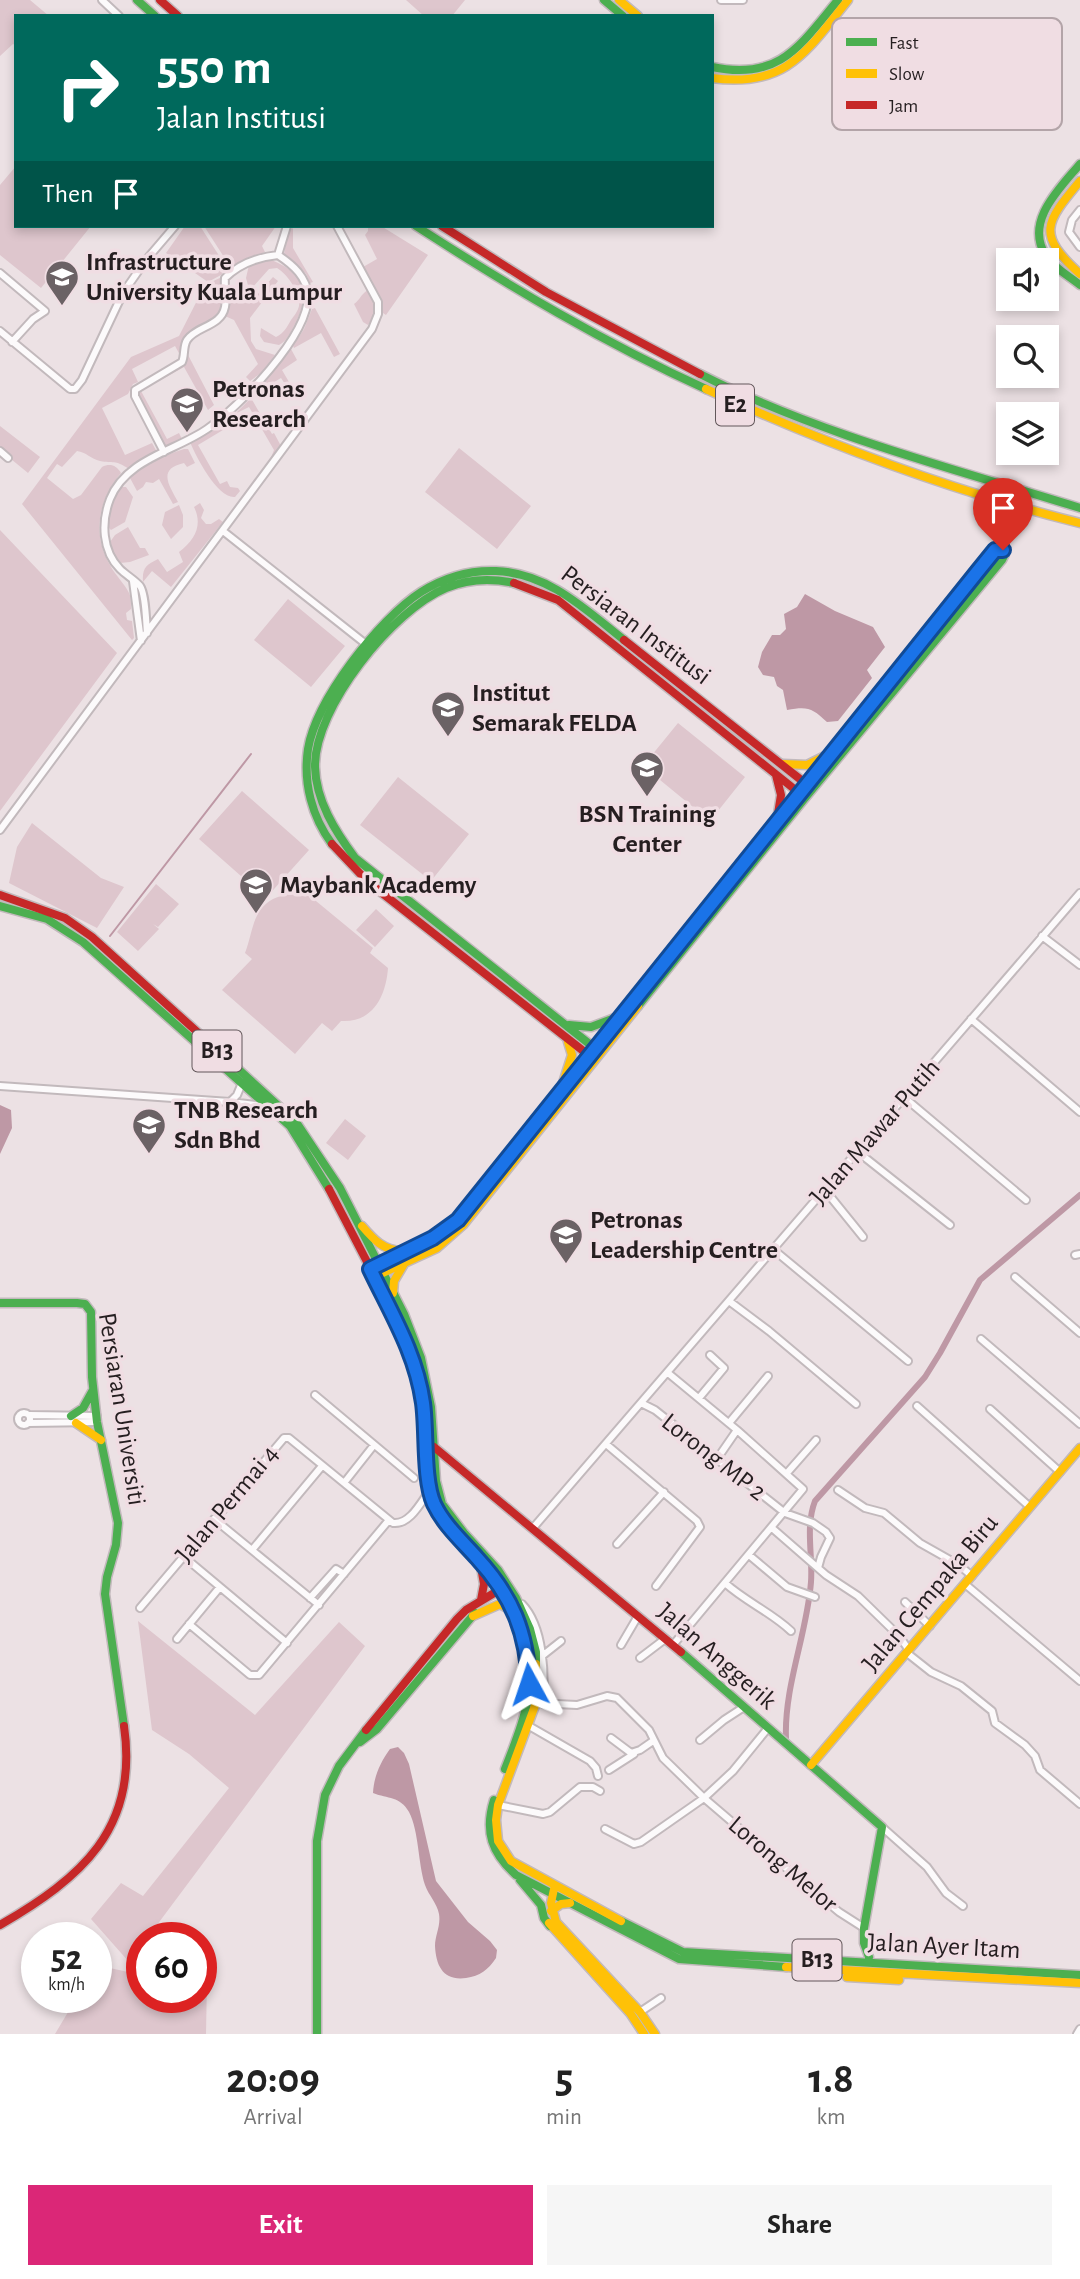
<!DOCTYPE html>
<style>
:root{--surface:#fff;--page:#f6f6f6;--text:#222;--muted:#767676;--accent:#db2777}
body{margin:0;font-family:"Alegreya Sans",sans-serif;background:var(--page);color:var(--text);height:100vh;display:flex;flex-direction:column;font-size:26px;white-space:nowrap}
*{box-sizing:border-box;margin:0}
p{font-size:23px;color:var(--muted)}
.icon{flex:none;width:38px;height:38px;fill:none;stroke:currentColor;stroke-width:2;stroke-linecap:round;stroke-linejoin:round}
.map{position:relative;height:2034px;overflow:hidden}
.sheet{display:flex;flex-direction:column;background:var(--surface);flex:1}
.sheet>*{flex:none}
.top-card{position:absolute;left:14px;top:14px;width:700px;height:214px;border-radius:0px;box-shadow:0 4px 10px #0003;background:#00695c;color:#fff;overflow:hidden}
.tools{position:absolute;left:996px;top:248px;display:grid;gap:14px}
.tools a{display:grid;place-items:center;width:63px;height:63px;border-radius:0px;background:var(--surface);box-shadow:0 4px 10px #0003;font-size:35px}
.speed{position:absolute;left:21px;top:1922px;display:flex;gap:14px;font-size:35px;font-weight:700;text-align:center}
.speed>*{display:grid;place-content:center;width:91px;height:91px;border-radius:50%;background:var(--surface);box-shadow:0 4px 10px #0003;line-height:1}
.speed small{font-size:18px;font-weight:400}
.speed .limit{border:10px solid #d22;background:#fff;color:#111}
.pin{position:absolute;display:grid;place-items:center;width:60px;height:60px;color:#fff;margin:-72px -30px;border-radius:50% 50% 50% 0;rotate:-45deg;box-shadow:0 0 7px #0007}
.pin .icon{rotate:45deg}
.me{position:absolute;width:77px;margin:-38px;rotate:355deg;stroke-linejoin:round;filter:drop-shadow(0 0 5px #0008)}
.turn{display:flex;align-items:center;gap:24px;height:147px;padding:0 28px;font-size:32px}
.turn .icon{width:91px;height:91px;stroke-width:2.5}
.turn b{display:block;font-size:49px;line-height:60px}
.then{display:flex;align-items:center;height:66px;padding:0 28px;background:#0003;gap:14px;font-size:26px}
.eta{display:flex;justify-content:space-evenly;align-items:center;height:119px;text-align:center}
.eta b{font-size:42px;font-weight:700;line-height:49px}
.cta{display:flex;gap:14px;margin-top:auto;padding:14px 28px}
.cta a{flex:1;height:80px;border-radius:0px;background:var(--accent);color:#fff;font-size:28px;font-weight:700;line-height:80px;text-align:center}
.cta a+a{background:var(--page);color:var(--text)}
.map>svg:first-child{display:block}
</style>
<div class="map">
<svg width="1080" height="2034" viewBox="0 0 1080 2034">
<rect width="100%" height="100%" fill="#ece1e4"/>
<path fill="#dec6cd" d="M0 0H30L49 16H16V46L13 44 0 56Z
M406 0H465L452 16H424Z
M16 166V226H91L41 288 0 255V185Z
M185 226H200L227 268 221 275 208 282 166 253Z
M204 226H276L262 246 265 252 231 268Z
M368 226H381L428 255 386 315 383 313 381 300 363 267 377 259 365 235 368 231Z
M293 228V248L313 282 310 283 306 274 284 254 288 231Z
M271 260C304 272 311 294 295 324 291 332 287 341 279 345L264 342 260 336 261 328 276 337C284 333 287 327 291 320 294 316 298 311 299 306 301 293 287 274 277 268L269 269 251 289H249L246 278 249 265Z
M224 276C222 285 224 295 222 304 218 321 197 325 185 336L184 352 180 355 175 346 132 369 138 382 133 384 128 394 102 408 125 455 152 443 157 452 129 469C114 459 114 464 100 461 91 459 86 452 77 451L62 467 57 464 47 478 73 499 81 495 102 467C110 463 116 465 121 473 98 500 92 535 110 565 115 575 124 583 129 593 131 597 131 604 131 609L126 613 127 620 132 621 134 638 132 640 22 504 131 357 179 336 205 285Z
M273 277 278 281 250 318 251 341 256 349 275 355 261 373 250 381 246 377 258 364 234 320 225 316 229 299 257 295Z
M368 290 375 304V317L368 325 363 322 354 304C360 300 360 295 368 290Z
M315 308 340 354 334 357 321 333 294 348 293 346 304 329 312 309Z
M291 349 297 360 282 370 289 382 285 384 281 378 256 393Z
M187 353 214 405 208 410 184 367 141 391 167 439 179 433 183 441 165 450 136 395 137 391 178 368 187 357Z
M251 398 272 434 274 433 281 446 270 460 274 450 249 407 235 414Z
M0 426 40 457 28 473 0 450Z
M220 426 223 430 198 445 220 484 227 481 230 487 238 488 240 491 235 497C218 499 196 457 190 442L203 433 206 434Z
M459 448 531 506 497 549 425 492Z
M184 449H188L195 463 187 467 184 463C157 469 169 485 178 502L173 504 159 479 153 483 146 482 143 487 137 491 130 478C145 462 164 456 184 449Z
M121 487H126L133 497 125 522 111 530 107 526 114 498Z
M200 503 204 510 201 518 206 524H211L219 519 223 522 171 587 152 571 143 582C142 568 146 565 158 559L167 572 183 562 179 552C195 540 203 525 194 507Z
M179 505 183 515V527L171 539 162 525 165 512Z
M128 527 140 548H145L149 555 130 562 120 563 113 554 110 542 115 535Z
M0 530 117 653 0 811Z
M288 599 345 646 311 687 254 640Z
M678 723 745 777 710 821 643 766Z
M398 777 469 834 431 881 360 825Z
M242 791 309 850 266 898 199 839Z
M32 823 101 878 124 887 97 928 9 883 17 847Z
M156 884 179 904 158 927 153 924 159 929 138 951 117 932Z
M299 887 373 948 370 953 388 968C386 996 373 1023 341 1021L332 1031 322 1023 295 1054 222 990 252 959 245 953C253 933 252 910 273 899 283 894 291 895 299 887Z
M376 909 394 926 375 947 356 930Z
M345 1119 366 1136 348 1160 326 1143Z
M138 1621 255 1715 339 1622 365 1646 148 1937H142V1945L129 1962 91 1919 121 1883 143 1896 229 1788 189 1754 152 1730Z
M96 1965 142 1975V1997H201V1980H207L206 2034H55L77 1997H96Z"/>
<path fill="#be98a5" d="M805 594 835 611 873 627 885 647 867 670 872 678 838 721 827 722C812 708 808 706 787 710L783 690 777 686 774 677 763 675 758 667 762 652 772 635H780L786 629 784 614 797 607Z
M0 1105 11 1110 12 1128 0 1154Z
M398 1747 404 1753 409 1764 436 1881 468 1922 490 1941 497 1950 496 1958C488 1970 480 1976 466 1978 444 1981 436 1967 435 1946 435 1935 441 1926 439 1914 437 1903 429 1896 425 1885 418 1864 419 1831 409 1812 400 1796 388 1799 373 1793 374 1776 380 1763 390 1749Z"/>
<g fill="none" stroke-linecap="round" stroke-linejoin="round">
<path stroke="#be98a5" stroke-width="2" d="M110 936 251 754"/>
<path stroke="#be98a5" stroke-width="6" d="M786 1738C784 1686 807 1634 811 1582 813 1555 805 1527 815 1501L925 1377 940 1353 980 1280 1080 1195"/>
<g stroke="#c2b9bc" stroke-width="10">
<path id="street" d="M102 0 119 16
M721 0H743
M1080 210 1072 220 1069 232 1080 247
M278 255 287 226
M0 273 45 311 33 319 12 342
M0 331 70 389H75L82 380 123 293 146 260 175 226
M0 451 8 458
M223 531 367 645
M133 581 141 641
M147 633C146 623 146 594 140 586 135 580 126 575 120 569 102 551 101 522 110 499 126 459 175 451 207 429 239 407 308 337 308 296 307 277 293 265 278 255 259 257 239 264 225 278 224 288 227 297 225 307 221 327 196 326 187 340 183 346 185 356 182 362L135 390V396L164 452
M0 830 372 329 378 314V302L337 226
M1042 936 1080 965
M971 1019 1080 1112
M0 1086 230 1102 265 1106
M905 1098 1026 1200
M230 1102 237 1095 242 1083
M858 1152 950 1225
M825 1190 863 1237
M774 1250 908 1361
M1075 1255 1080 1254
M1015 1277 1080 1333
M729 1301 769 1331 856 1404
M981 1339 1080 1424
M668 1373 737 1430 803 1489 673 1645
M315 1395 414 1478
M699 1398 724 1368 710 1355
M641 1403 655 1410 785 1513 813 1523 826 1532 830 1538 821 1557 818 1568
M917 1406 1030 1507
M990 1409 1060 1472
M18 1419a6 6 0 1 1 12 0a6 6 0 1 1-12 0Z
M30 1415 97 1416
M28 1423 97 1422
M729 1423 768 1376
M606 1444 697 1521 700 1527 656 1586
M717 1459 737 1430
M787 1473 816 1440
M344 1483 374 1445
M838 1490 865 1508 884 1513 920 1543 959 1565 972 1576
M214 1519 319 1605
M533 1528 1080 893
M772 1528 826 1575 858 1596 899 1636 909 1650
M617 1544 664 1492
M252 1550 322 1466
M749 1555 787 1587 815 1597
M183 1556 287 1643
M725 1583C746 1602 771 1612 791 1631
M965 1584 1080 1681
M310 1598 336 1569 344 1574
M905 1602 930 1626
M522 1604C544 1627 545 1674 543 1704
M140 1608 284 1438H289L393 1523C410 1525 421 1502 430 1490
M189 1624 250 1675H259L389 1520
M177 1639 220 1587
M621 1645 638 1616
M907 1653 931 1672 961 1686 992 1711 995 1723 1025 1745 1035 1756 1040 1770 1080 1804
M542 1656 561 1641
M640 1658 665 1639
M536 1703 577 1705 607 1696 617 1698 649 1730 663 1758 704 1798 780 1863 839 1912 864 1928
M529 1726 590 1761 596 1768 598 1776
M611 1738 631 1753 640 1750 653 1741
M700 1740 724 1720 744 1707
M609 1770 634 1754
M498 1805 543 1814 550 1812 580 1787H593L600 1791
M882 1827 927 1867 946 1893 963 1906
M605 1829 634 1844 641 1842 704 1798 733 1771 768 1728
M640 2012 661 1998
M1077 2034 1080 2029"/>
</g>
<g stroke="#c2b9bc" stroke-width="11">
<path id="fast" d="M137 0 155 16
M604 0 623 16
M712 67C779 81 799 47 838 0
M1080 164C1059 189 1024 222 1046 256 1054 268 1069 276 1080 285
M416 226C509 286 604 343 706 389
M700 374C820 435 952 468 1080 508
M514 583C491 578 468 579 446 588 393 610 314 707 315 767 316 801 335 831 355 858L597 1050
M332 844C312 817 303 783 308 749 316 700 379 619 421 592 443 578 469 570 496 571 548 573 585 609 624 640
M0 906 47 919 83 942 290 1126 329 1189
M638 1006 805 798 1002 560 1005 554 1003 549 997 548 993 552 919 644
M569 1025 591 1027 620 1016
M225 1057 296 1122 340 1188 404 1314 421 1358 431 1407 436 1481 442 1504 464 1533 498 1570 516 1598 530 1629 536 1652V1664
M0 1303H77L85 1304 91 1312 92 1377 97 1422 118 1523 116 1545 107 1577 105 1594 124 1726
M71 1416 83 1408 93 1390
M428 1480C433 1514 455 1536 479 1560 514 1598 536 1650 527 1703 523 1725 513 1748 505 1769
M681 1652 882 1827 864 1928V1943L869 1957
M360 1742 377 1729 475 1613
M494 1800C484 1832 492 1853 516 1875L679 1959 786 1967
M520 1880 541 1905 544 1918 550 1926
M621 1921 683 1952 1080 1975
M317 2034V1841L325 1795 339 1766 366 1730"/>
</g>
<g stroke="#c2b9bc" stroke-width="11">
<path id="slow" d="M619 0 638 16
M712 78C786 88 806 52 848 0
M1080 181C1045 223 1036 234 1080 274
M706 389C826 444 952 491 1080 523
M783 764 807 765 827 755
M562 1086 572 1055 568 1042
M543 1113 919 644
M362 1226C374 1240 383 1250 402 1251
M374 1277 437 1248 463 1225 638 1006
M393 1293 394 1281 404 1264
M76 1423 101 1440
M473 1616 500 1604 512 1611
M536 1664V1703L498 1805 496 1820 498 1841 511 1861 621 1921
M811 1765 1080 1448
M554 1889 551 1903 556 1922 640 2012 655 2034
M551 1911 561 1904 570 1903
M549 1923 630 2013 644 2034
M786 1967 1080 1983
M847 1977 899 1980"/>
</g>
<g stroke="#c2b9bc" stroke-width="11">
<path id="jam" d="M160 0 178 16
M442 226 546 292 700 374
M514 583 558 600 803 796
M624 640 810 787
M776 775 781 795 777 820
M332 844 368 882 591 1057
M0 895 65 918 92 937 225 1057
M329 1189 398 1321 411 1354 423 1414 428 1480
M375 1266 433 1238 458 1220 543 1113
M434 1447 681 1652
M481 1567 484 1584 481 1600
M366 1730 457 1619 466 1610 504 1587
M0 1925C81 1878 139 1829 124 1726"/>
</g>
<use href="#street" stroke="#fcfafb" stroke-width="6"/>
<use href="#fast" stroke="#4caf50" stroke-width="8"/>
<use href="#slow" stroke="#ffc107" stroke-width="8"/>
<use href="#jam" stroke="#c62828" stroke-width="8"/>
</g>
<g fill="none" stroke-linecap="round" stroke-linejoin="round">
<g stroke="#114b97" stroke-width="18">
<path id="route" d="M529 1684C527 1632 512 1596 477 1558 462 1541 444 1525 434 1504 423 1479 427 1431 423 1403 416 1353 391 1313 370 1269L433 1238 458 1220 978 571 995 550H1003"/>
</g>
<use href="#route" stroke="#1a73e8" stroke-width="12"/>
</g>
<defs>
<g id="university-pin" transform="scale(1.75)"><path d="M0 17L-7.5 6A9.5 9.5 0 1 1 7.5 6Z" fill="#6b6265" stroke="#f0dde3"/><path d="M0-5L7-2L0 1L-7-2ZM-4 1L0 2.5L4 1V4Q0 6-4 4Z" fill="#fff"/></g>
</defs>
<g fill-rule="evenodd">
<use href="#university-pin" x="62" y="277"/>
<use href="#university-pin" x="187" y="404"/>
<use href="#university-pin" x="448" y="708"/>
<use href="#university-pin" x="647" y="768"/>
<use href="#university-pin" x="256" y="885"/>
<use href="#university-pin" x="149" y="1125"/>
<use href="#university-pin" x="566" y="1235"/>
</g>
<g text-anchor="middle" dominant-baseline="central" stroke-width="7" stroke-linejoin="round" paint-order="stroke">
<g fill="#f0dde3" stroke="#62575a" stroke-width="2">
<rect x="716" y="384.5" width="38" height="41" rx="5"/>
<rect x="192.5" y="1030.5" width="49" height="41" rx="5"/>
<rect x="792.5" y="1939.5" width="49" height="41" rx="5"/>
</g>
<g font-size="24" font-weight="bold" fill="#251e20">
<text x="735" y="405">E2</text>
<text x="217" y="1051">B13</text>
<text x="817" y="1960">B13</text>
</g>
<g font-size="26" font-weight="bold" fill="#251e20" stroke="#f0dde3" text-anchor="start">
<text x="86" y="262">Infrastructure<tspan x="86" dy="30">University Kuala Lumpur</tspan></text>
<text x="212" y="389">Petronas<tspan x="212" dy="30">Research</tspan></text>
<text x="472" y="693">Institut<tspan x="472" dy="30">Semarak FELDA</tspan></text>
<text x="647" y="814" text-anchor="middle">BSN Training<tspan x="647" dy="30">Center</tspan></text>
<text x="280" y="885">Maybank Academy</text>
<text x="174" y="1110">TNB Research<tspan x="174" dy="30">Sdn Bhd</tspan></text>
<text x="590" y="1220">Petronas<tspan x="590" dy="30">Leadership Centre</tspan></text>
</g>
<g font-size="26" fill="#251e20" stroke="#f0dde3">
<text transform="translate(636 625) rotate(37)">Persiaran Institusi</text>
<text transform="translate(875 1132) rotate(-49)">Jalan Mawar Putih</text>
<text transform="translate(122 1409) rotate(81)">Persiaran Universiti</text>
<text transform="translate(714 1457) rotate(38)">Lorong MP 2</text>
<text transform="translate(227 1504) rotate(-50)">Jalan Permai 4</text>
<text transform="translate(930 1593) rotate(-50)">Jalan Cempaka Biru</text>
<text transform="translate(717 1656) rotate(41)">Jalan Anggerik</text>
<text transform="translate(783 1864) rotate(40)">Lorong Melor</text>
<text transform="translate(944 1946) rotate(3)">Jalan Ayer Itam</text>
</g>
</g>
<rect x="832" y="18" width="230" height="112" rx="10" fill="#f0dde3" stroke="#b3a4a8" stroke-width="2"/>
<rect x="846" y="38" width="31" height="8" fill="#4caf50"/>
<rect x="846" y="69" width="31" height="9" fill="#ffc107"/>
<rect x="846" y="101" width="31" height="8" fill="#c62828"/>
<g font-size="19" fill="#251e20">
<text x="889" y="49">Fast</text>
<text x="889" y="80">Slow</text>
<text x="889" y="112">Jam</text>
</g>
</svg>
<div class="tools">
<a><svg class="icon" aria-label="sound" viewBox="0 0 24 24"><path d="M4 9h4l5-4v14l-5-4H4zM17 9q2 3 0 6"/></svg></a>
<a><svg class="icon" aria-label="search" viewBox="0 0 24 24"><circle cx="10" cy="10" r="6"/><path d="M15 15l6 6"/></svg></a>
<a><svg class="icon" aria-label="layers" viewBox="0 0 24 24"><path d="M12 4l9 5-9 5-9-5zM3 14l9 5 9-5"/></svg></a>
</div>
<div class="speed"><div>52<small>km/h</small></div><div class="limit">60</div></div>
<div class="pin" style="left:1003px;top:550px;background:#d93025"><svg class="icon" aria-label="arrive" viewBox="0 0 24 24"><path d="M6 21V4h12l-3 4 3 4H6"/></svg></div>
<svg class="me" style="left:529px;top:1684px" viewBox="-20 -20 40 40"><path d="M0-17L14 15 0 8-14 15z" fill="#1a73e8" stroke="#fff" stroke-width="4"/></svg>
<div class="top-card">
<div class="turn"><svg class="icon" aria-label="right" viewBox="0 0 24 24"><path d="M7 20v-9h11M14 6l5 5-5 5"/></svg><div><b>550 m</b>Jalan Institusi</div></div>
<div class="then">Then<svg class="icon" aria-label="arrive" viewBox="0 0 24 24"><path d="M6 21V4h12l-3 4 3 4H6"/></svg></div>
</div>
</div>
<section class="sheet">
<div class="eta">
<div><b>20:09</b><p>Arrival</p></div>
<div><b>5</b><p>min</p></div>
<div><b>1.8</b><p>km</p></div>
</div>
<div class="cta"><a>Exit</a><a>Share</a></div>
</section>
